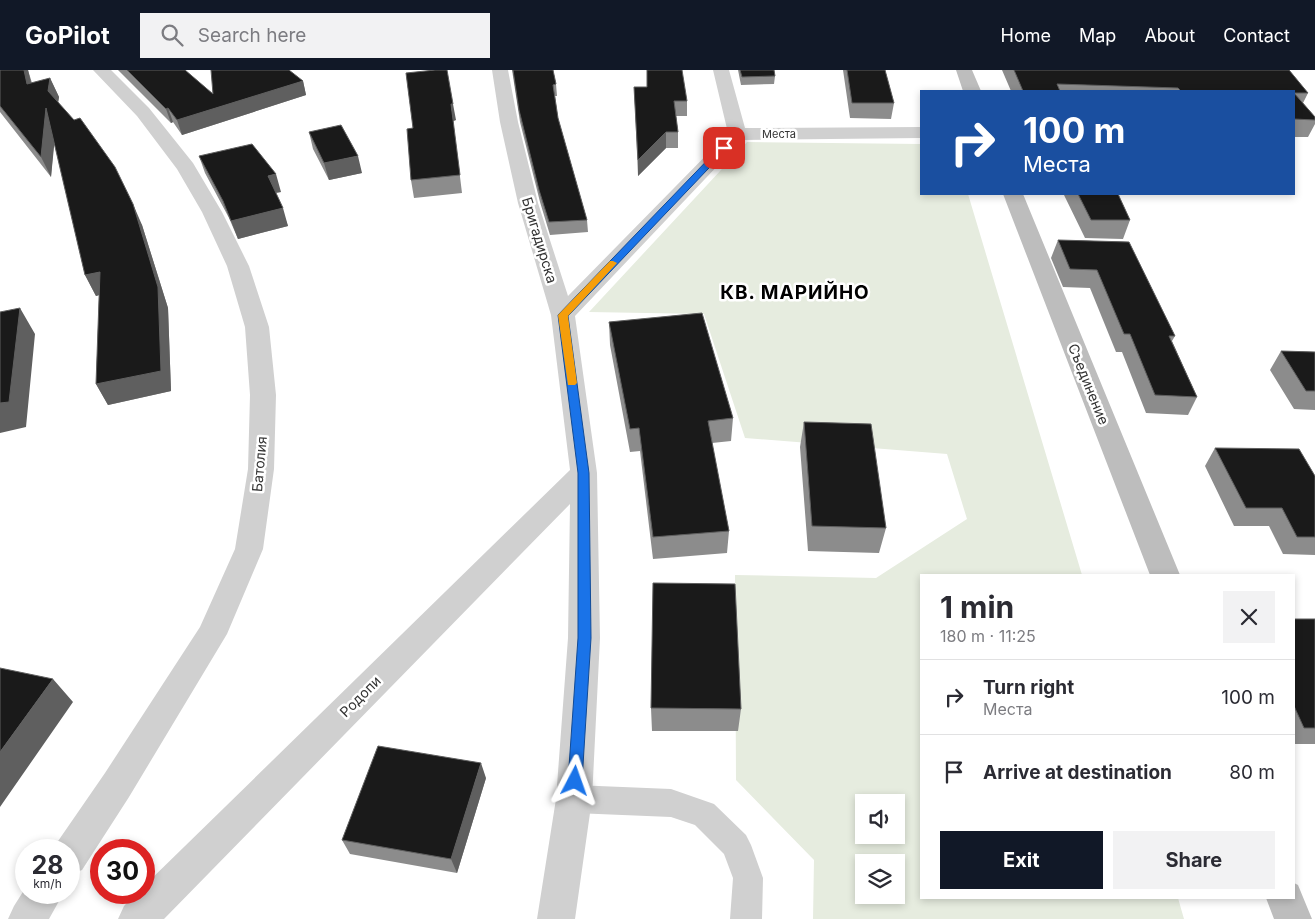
<!DOCTYPE html>
<meta charset="utf-8">
<style>
:root{--surface:#fff;--page:#f2f2f3;--text:#2b2b33;--muted:#7c7c81;--line:#e1e1e2;--accent:#111827}
body{margin:0;font-family:Inter,sans-serif;background:var(--page);color:var(--text);height:100vh;display:flex;flex-direction:column;font-size:19px;white-space:nowrap}
*{box-sizing:border-box;margin:0}
p{font-size:16px;color:var(--muted)}
.icon{flex:none;width:28px;height:28px;fill:none;stroke:currentColor;stroke-width:2;stroke-linecap:round;stroke-linejoin:round}
.map{position:relative;flex:1;overflow:hidden}
.panel{position:absolute;left:920px;top:504px;width:375px;height:325px;display:flex;flex-direction:column;background:var(--surface);border-radius:0px;box-shadow:0 2px 8px #0003}
.panel>*{flex:none}
.banner{position:absolute;left:920px;top:20px;width:375px;height:105px;border-radius:0px;box-shadow:0 2px 8px #0003;background:#1a4fa0;color:#fff;overflow:hidden}
.fabs{position:absolute;left:855px;top:724px;display:grid;gap:10px}
.fabs a{display:grid;place-items:center;width:50px;height:50px;border-radius:0px;background:var(--surface);box-shadow:0 2px 8px #0003;font-size:25px}
.speed{position:absolute;left:15px;top:769px;display:flex;gap:10px;font-size:25px;font-weight:700;text-align:center}
.speed>*{display:grid;place-content:center;width:65px;height:65px;border-radius:50%;background:var(--surface);box-shadow:0 2px 8px #0003;line-height:1}
.speed small{font-size:12px;font-weight:400}
.speed .limit{border:8px solid #d22;background:#fff;color:#111}
.pin{position:absolute;display:grid;place-items:center;width:42px;height:42px;color:#fff;margin:-21px;border-radius:10px;box-shadow:0 2px 8px #0006}
.me{position:absolute;width:55px;margin:-28px;rotate:4deg;stroke-linejoin:round;filter:drop-shadow(0 0 4px #0008)}
.turn{display:flex;align-items:center;gap:18px;height:105px;padding:0 20px;font-size:22px}
.turn .icon{width:65px;height:65px;stroke-width:2.5}
.turn b{display:block;font-size:35px;line-height:42px}
.round{display:grid;place-items:center;flex:none;width:52px;height:52px;border-radius:0px;background:var(--page)}
.headline{display:flex;align-items:center;justify-content:space-between;height:85px;padding:0 20px}
h1{font-size:30px;font-weight:700;line-height:38px}
.primary-button{display:flex;gap:10px;margin-top:auto;padding:10px 20px}
.primary-button a{flex:1;height:58px;border-radius:0px;background:var(--accent);color:#fff;font-size:20px;font-weight:700;line-height:58px;text-align:center}
.primary-button a+a{background:var(--page);color:var(--text)}
ul{padding:0;list-style:none}
li{display:flex;align-items:center;gap:15px;height:75px;padding:0 20px;border-top:1px solid var(--line)}
li div{flex:1}
li b{display:block;font-size:19px}
li em{font-style:normal}
header{display:flex;align-items:center;gap:30px;box-sizing:border-box;height:70px;padding:0 25px;background:var(--accent);color:#fff}
header strong{font-size:24px}
nav{display:flex;gap:28px;margin-inline-start:auto;font-size:18px}
.search{width:350px;height:45px;background:var(--page);display:flex;align-items:center;gap:12px;box-sizing:border-box;padding:0 18px;border-radius:0px;color:var(--muted);font-size:19px}
.map>svg:first-child{display:block}
</style>
<header>
<strong>GoPilot</strong>
<div class="search"><svg class="icon" aria-label="search" viewBox="0 0 24 24"><circle cx="10" cy="10" r="6"/><path d="M15 15l6 6"/></svg>Search here</div>
<nav><a>Home</a><a>Map</a><a>About</a><a>Contact</a></nav>
</header>
<div class="map">
<svg width="1315" height="849" viewBox="0 0 1315 849">
<rect width="100%" height="100%" fill="#fff"/>
<path fill="#e6ecdf" fill-rule="evenodd" d="M747 72 921 74V124H968L1082 505H921V828H1178L1184 849H813L814 790 736 710 735 505 876 508 967 449 947 384 745 368 704 244 589 242ZM864 732H896V765H864ZM864 792H896V825H864Z"/>
<g fill="none" stroke-linecap="round" stroke-linejoin="round">
<path fill="#d0d0d0" fill-rule="evenodd" d="M574 715 671 719 714 734 746 765 751 775 763 808 762 849H730L733 808 724 784 695 755 671 747 574 743 564 739 560 729 564 719Z"/>
<path fill="#d0d0d0" fill-rule="evenodd" d="M93 0H111L149 38 193 93 222 142 249 196 269 257 276 325 274 399 263 479 227 564 129 727 82 800 69 805V780H54L56 774 105 703 200 557 235 479 248 399 250 325 245 257 227 196 202 142 177 99 137 46Z
M492 0H508L518 52 538 133 568 226 728 63 713 0H729L745 58 921 57V68L742 70 575 246 597 403 600 568 592 729 575 849H537L556 729 568 568 570 434 164 849H118L124 836 137 822H144V816L570 400 551 245 518 133 500 52Z
M26 817V822H64L49 849H8L14 836Z"/>
<path fill="#bdbdbd" fill-rule="evenodd" d="M956 0H972L981 21H963Z
M1003 124H1023L1180 505H1150Z
M1294 813 1298 815 1312 849H1274L1266 828H1294Z"/>
</g>
<path fill="#8c8c8c" d="M0 0H28L32 13 50 8 59 27 58 32 142 155 168 238 171 321 108 335 96 314 99 225 96 226 85 205 54 71 51 107 0 42Z
M118 0H185L213 24 303 11 306 25 182 65 173 52 171 53Z
M512 0H553L556 14 557 26H555L558 48 587 150 588 162 550 165 540 132 520 52Z
M738 0H774L775 6 774 14 741 15Z
M843 0H885L894 33 891 49 850 48Z
M1002 0H1289L1308 23 1303 33 1315 47V54L1308 67H1294V21H1011Z
M406 3 456 50 453 51 462 123 414 128 411 110 413 58Z
M634 17 687 31V46H676L678 62V78H666L638 106Z
M309 62 362 103 329 110 313 79Z
M199 86 281 122 276 123 288 156 238 169 229 148 205 103Z
M1058 124H1118L1130 150 1123 169 1085 168 1064 125H1059Z
M1058 170 1129 172 1175 266 1172 271 1197 327 1188 345 1146 343 1122 282H1116L1090 218 1063 217 1051 188Z
M609 252 733 348 731 371 712 373 729 461 727 483 653 489 640 381 630 382 610 275Z
M1281 281 1315 282V340L1294 339 1270 300Z
M804 352 886 458 879 483 808 481 800 377Z
M1215 378 1315 406V485L1283 484 1269 456H1234L1205 396Z
M1294 549H1315V674H1294Z
M651 638 741 639 738 661H652Z
M486 708 457 803 350 784 342 770Z"/>
<path fill="#5f5f5f" d="M24 0H28L36 33 27 14Z
M50 8 59 27 57 40 48 21Z
M303 11 306 25 182 65 177 50Z
M451 34H453L456 50 453 51 462 123Z
M46 38 56 57 51 107 41 87Z
M168 38 173 52 171 53 166 39Z
M666 62V78L638 106V90Z
M358 86 362 103 329 110 324 93Z
M276 104 281 122 273 123 268 106Z
M133 134 142 155 168 238 171 321 108 335 96 314Z
M283 138 288 156 238 169 231 151Z
M100 202 110 222 96 226 85 205Z
M20 238 35 264 26 357 0 363V333Z
M53 609 73 632 0 737V682Z
M481 693 486 708 457 803 451 789Z"/>
<path fill="#1a1a1a" stroke="#5f5f5f" d="M0 0H24L27 14 50 8 48 21 74 50 80 48 115 97 133 134 158 217 161 301 96 314 100 202 85 205 46 38 41 87 0 36Z
M127 0H185L213 24 211 0H289L303 11 177 50 168 38 166 39Z
M435 0H447L453 34H451L460 105 411 110 407 59 413 58 406 3Z
M513 0H553L556 14 553 15 558 48 587 150 549 152 539 120 519 40Z
M647 0H682L687 31H674L678 62H666L638 90 634 17H647Z
M740 0H774L775 6 742 7Z
M847 0H885L894 33H852Z
M1014 0H1289L1308 23H1294V21H1181L1178 18 1057 14 1060 21H1023Z
M1294 23 1315 47V50L1294 49Z
M341 55 358 86 324 93 309 62Z
M252 74 276 104 268 106 283 138 231 151 223 131 199 86Z
M1078 124H1118L1130 150H1091Z
M1058 170 1129 172 1175 266H1169L1197 327 1155 325 1130 264H1124L1097 200 1070 199Z
M20 238 9 332 0 333V242Z
M702 243 733 348 708 351 729 461 653 467 639 358 630 359 609 252Z
M1281 281 1315 282V321H1306Z
M804 352 871 354 886 458 812 456Z
M1215 378 1299 379 1315 406V467H1297L1282 438H1246Z
M653 513 735 514 741 639 651 638Z
M1294 549H1315V658H1304L1294 636Z
M0 598 53 609 0 682Z
M378 676 481 693 451 789 342 770Z"/>
<path fill="#1a73e8" stroke="#114b97" d="M721 76 728 78 568 246 589 403 591 568 582 711 580 716 575 718 570 716 568 711 578 568V403L558 245Z"/>
<path fill="#f59e0b" d="M610 191H613L617 193 568 246 577 313 575 315H568L558 245Z"/>
<g text-anchor="middle" dominant-baseline="central" stroke-width="5" stroke-linejoin="round" paint-order="stroke">
<g font-size="11" fill="#333" stroke="#fff">
<text x="779" y="64">Места</text>
</g>
<g font-size="14" fill="#333" stroke="#fff">
<text transform="translate(540 170) rotate(73)">Бригадирска</text>
<text transform="translate(1089 314) rotate(68)">Съединение</text>
<text transform="translate(259 394) rotate(-85)">Батолия</text>
<text transform="translate(360 626) rotate(-45)">Родопи</text>
</g>
<g font-size="19" font-weight="bold" letter-spacing="1" fill="#000" stroke="#fff">
<text x="795" y="222">КВ. МАРИЙНО</text>
</g>
</g>
</svg>
<div class="fabs">
<a><svg class="icon" aria-label="sound" viewBox="0 0 24 24"><path d="M4 9h4l5-4v14l-5-4H4zM17 9q2 3 0 6"/></svg></a>
<a><svg class="icon" aria-label="layers" viewBox="0 0 24 24"><path d="M12 4l9 5-9 5-9-5zM3 14l9 5 9-5"/></svg></a>
</div>
<div class="speed"><div>28<small>km/h</small></div><div class="limit">30</div></div>
<div class="pin" style="left:724px;top:78px;background:#d93025"><svg class="icon" aria-label="arrive" viewBox="0 0 24 24"><path d="M6 21V4h12l-3 4 3 4H6"/></svg></div>
<svg class="me" style="left:575px;top:711px" viewBox="-20 -20 40 40"><path d="M0-17L14 15 0 8-14 15z" fill="#1a73e8" stroke="#fff" stroke-width="4"/></svg>
<div class="banner">
<div class="turn"><svg class="icon" aria-label="right" viewBox="0 0 24 24"><path d="M7 20v-9h11M14 6l5 5-5 5"/></svg><div><b>100 m</b>Места</div></div>
</div>
<section class="panel">
<div class="headline"><div><h1>1 min</h1><p>180 m · 11:25</p></div><a class="round"><svg class="icon" aria-label="close" viewBox="0 0 24 24"><path d="M6 6l12 12M18 6L6 18"/></svg></a></div>
<ul>
<li><svg class="icon" aria-label="right" viewBox="0 0 24 24"><path d="M7 20v-9h11M14 6l5 5-5 5"/></svg><div><b>Turn right</b><p>Места</p></div><em>100 m</em></li>
<li><svg class="icon" aria-label="arrive" viewBox="0 0 24 24"><path d="M6 21V4h12l-3 4 3 4H6"/></svg><div><b>Arrive at destination</b></div><em>80 m</em></li>
</ul>
<div class="primary-button"><a>Exit</a><a>Share</a></div>
</section>
</div>
